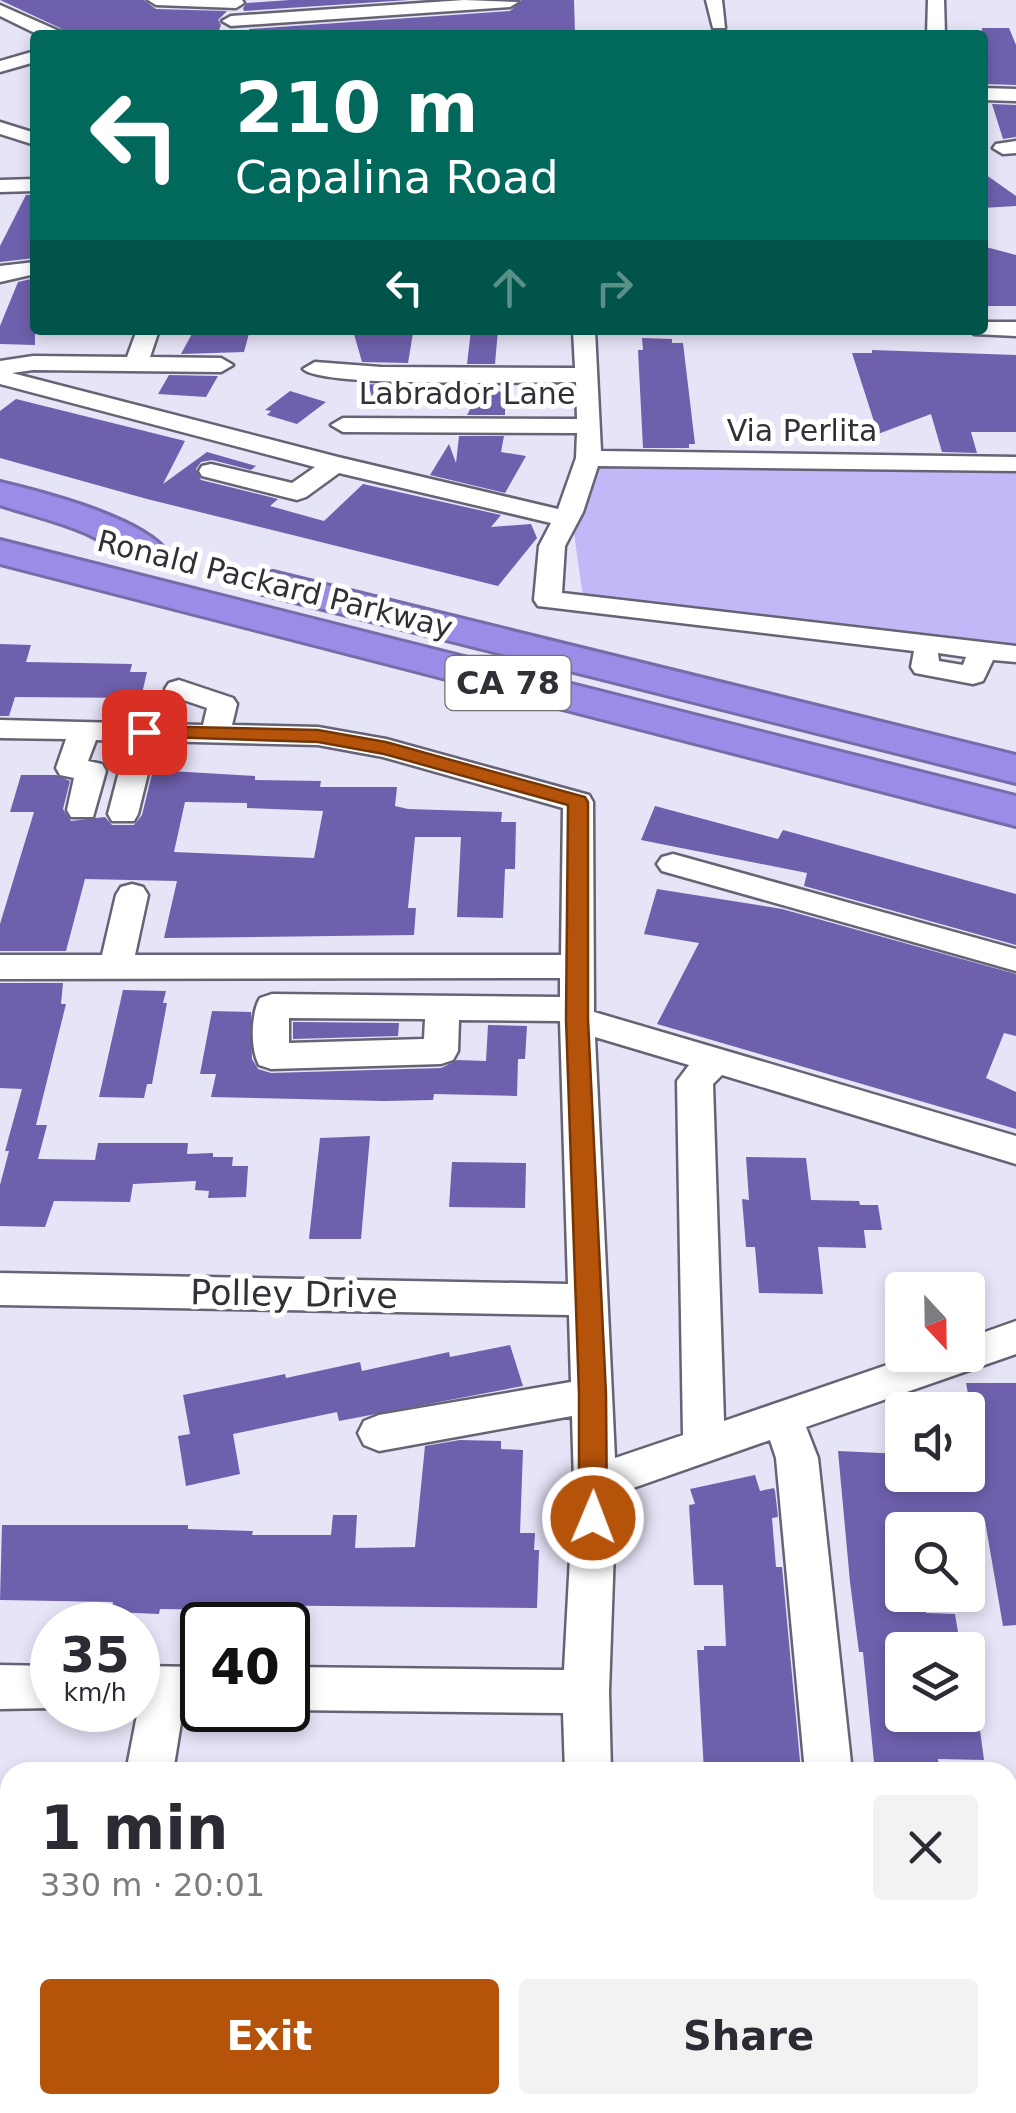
<!DOCTYPE html>
<meta charset="utf-8">
<style>
:root{--surface:#fff;--page:#f2f2f3;--text:#2b2b33;--muted:#7c7c81;--accent:#b45309}
body{margin:0;font-family:"DejaVu Sans",sans-serif;background:var(--page);color:var(--text);height:100vh;display:flex;flex-direction:column;font-size:38px;white-space:nowrap}
*{box-sizing:border-box;margin:0}
p{font-size:32px;color:var(--muted)}
.icon{flex:none;width:55px;height:55px;fill:none;stroke:currentColor;stroke-width:2;stroke-linecap:round;stroke-linejoin:round}
.map{position:relative;flex:1;overflow:hidden}
.side{position:absolute;left:0px;top:1762px;width:1018px;height:352px;display:flex;flex-direction:column;background:var(--surface);border-radius:30px 30px 0 0;box-shadow:0 5px 15px #0003}
.side>*{flex:none}
.guide{position:absolute;left:30px;top:30px;width:958px;height:305px;border-radius:10px;box-shadow:0 5px 15px #0003;background:#00695c;color:#fff;overflow:hidden}
.needle{width:65px;rotate:158deg}
.buttons{position:absolute;left:885px;top:1272px;display:grid;gap:20px}
.buttons a{display:grid;place-items:center;width:100px;height:100px;border-radius:10px;background:var(--surface);box-shadow:0 5px 15px #0003;font-size:50px}
.speed{position:absolute;left:30px;top:1602px;display:flex;gap:20px;font-size:50px;font-weight:700;text-align:center}
.speed>*{display:grid;place-content:center;width:130px;height:130px;border-radius:50%;background:var(--surface);box-shadow:0 5px 15px #0003;line-height:1}
.speed small{font-size:25px;font-weight:400}
.speed .limit{border:5px solid #111;border-radius:15px;background:#fff;color:#111}
.pin{position:absolute;display:grid;place-items:center;width:85px;height:85px;color:#fff;margin:-42px;border-radius:20px;box-shadow:0 5px 15px #0006}
.me{position:absolute;width:110px;margin:-55px;rotate:1deg;stroke-linejoin:round;filter:drop-shadow(0 0 8px #0008)}
.turn{display:flex;align-items:center;gap:35px;height:210px;padding:0 40px;font-size:45px}
.turn .icon{width:130px;height:130px;stroke-width:2.5}
.turn b{display:block;font-size:70px;line-height:85px}
.lanes{display:flex;align-items:center;height:95px;padding:0 40px;background:#0003;justify-content:center;gap:50px;direction:ltr}
.lanes .off{opacity:.35}
.round{display:grid;place-items:center;flex:none;width:105px;height:105px;border-radius:10px;background:var(--page)}
.overview{display:flex;align-items:center;justify-content:space-between;height:170px;padding:0 40px}
h1{font-size:60px;font-weight:600;line-height:75px}
.action{display:flex;gap:20px;margin-top:auto;padding:20px 40px}
.action a{flex:1;height:115px;border-radius:10px;background:var(--accent);color:#fff;font-size:40px;font-weight:600;line-height:115px;text-align:center}
.action a+a{background:var(--page);color:var(--text)}
.map>svg:first-child{display:block}
</style>
<div class="map">
<svg width="1016" height="2113" viewBox="0 0 1016 2113">
<rect width="100%" height="100%" fill="#e6e4f7"/>
<path fill="#c1b8f8" d="M576 453 1016 464V656L584 604 569 498Z"/>
<path fill="#6f60ad" fill-rule="evenodd" d="M0 0H144L156 9 227 11 218 20 221 25 217 35H66L60 28Z
M290 0H409L244 11 243 8 247 3Z
M521 0H574L575 34 388 35V31L250 35 249 29 510 11Z
M982 28H1009L1016 45V85L985 84Z
M992 104 1016 105V137L1003 139Z
M982 172 1016 196V206L982 208Z
M26 195H35V258L0 262V246Z
M982 246 1016 255V306H982Z
M35 278V345L0 344V326L18 282Z
M194 330H250L244 352 181 354Z
M471 330H498L495 364H467Z
M390 331 392 335 413 333 408 363 362 362 354 334Z
M642 338 672 339V343H683L695 444H689V448H643L638 350H643Z
M872 350 1016 355V432H971L977 453 942 452 931 414 878 434 852 353H872Z
M169 375 218 376 206 397 158 394Z
M368 384 404 386 401 406H375Z
M465 387H494L493 391 505 392V415H467L473 404H463Z
M290 391 326 402 297 424 267 415 271 411 265 410Z
M16 399 185 441 163 484 207 452 256 466 251 470 212 460 201 462 196 469 201 480 278 499 270 506 324 521 363 484 501 515 491 527 531 524 537 538 498 586 147 499 0 458V411Z
M459 436H504L501 452 526 456 505 493 430 475 449 444 456 463Z
M0 644 31 645 26 662 132 664 130 672H147L141 698 15 697 9 716H0Z
M153 770 255 776V780L321 781 320 787H397L395 806 408 809 502 812 501 822H516L515 869H505L503 918 457 917 461 837H415L408 908H416L414 935 164 938 177 881 85 879 66 951H0V924L34 812H10L21 775H56L70 781 63 809 71 821 105 817 112 825H134L142 815ZM185 802 247 803V808L323 811 314 858 174 852Z
M655 806 778 839 783 830 1016 894V945L804 886 807 873 641 840Z
M657 889 782 909 1016 974V1036L1004 1033 986 1078 1016 1092V1129L657 1024 699 943 644 934Z
M0 983H63L61 1004H66L36 1125H47L38 1159 95 1160 98 1143H188L187 1154 213 1153V1157H233L232 1166H248L246 1197 208 1198 209 1191 195 1190 196 1181 133 1184 130 1202 54 1201 45 1227 0 1226V1185L9 1151H5L22 1089 0 1088Z
M123 990 166 991 163 1003H167L152 1084H147L144 1098 99 1097Z
M212 1011 251 1012 252 1059 258 1069 271 1073 441 1068 457 1060 486 1061 488 1025 527 1026 525 1059H518L517 1096 434 1094 433 1100 384 1101 211 1097 216 1074H200Z
M293 1022 399 1023 398 1036 293 1039Z
M370 1136 361 1239H309L320 1138Z
M746 1157 806 1158 811 1200 859 1201 860 1205H878L882 1230H864L866 1248 818 1247 823 1294 759 1293 755 1247H746L742 1199 749 1200Z
M452 1162 526 1163 525 1208 449 1207Z
M510 1345 523 1386 339 1421 337 1412 233 1434 240 1474 186 1486 178 1436 190 1434 183 1395 285 1374 286 1378 360 1362 362 1371 449 1352 450 1357Z
M966 1383H1016V1625L1003 1626 985 1521 908 1517 910 1530H902V1599L925 1602 926 1613 955 1614 961 1650H902V1715H978L984 1760 938 1759 940 1772H875L863 1652H859L850 1582 838 1451 902 1454V1475H983Z
M460 1440 501 1441V1449L523 1450 520 1533H535L534 1550H539L537 1608 238 1605 237 1610 160 1609 159 1614 111 1612 113 1602 0 1600 2 1525H188V1529L253 1531 252 1535H331L333 1515H357L355 1548 415 1547 425 1446Z
M755 1475 760 1491 774 1488 775 1491 778 1517 772 1518 776 1567H782L801 1772 704 1771 697 1650H704V1646H726L723 1585H694L689 1505 695 1504 690 1489Z"/>
<g fill="none" stroke-linecap="round" stroke-linejoin="round">
<g stroke="#656374" stroke-width="5">
<path id="minor" d="M148 0H242L244 3 236 8 156 5Z
M464 0 518 2 510 7 231 26 222 21 231 16Z
M706 0H722L725 28H713Z
M928 0H944L945 35H927Z
M0 5 59 31 62 35H39L0 16Z
M35 51V62L0 72V61Z
M982 88 1016 89V101L982 100Z
M0 122 35 133V145L0 134Z
M1016 141V153L1003 154 993 148 996 144Z
M35 179V191L0 192V180Z
M35 262V274L0 282V266Z
M982 322H1016V336L974 334 971 330H982Z
M137 330H159L150 357 221 358 233 365 221 372 33 370 12 373 338 457 558 509 576 458 577 433 343 432 331 425 343 418 577 419 576 382C535 382 322 388 303 369L315 362 381 367 575 368 573 330H595L601 451 1016 457V471L598 466 583 512 565 546 562 593 1016 646V662L993 660 983 681 973 684 915 673 911 667 914 651 538 606 534 600 539 546 551 523 339 473 306 497 297 500 202 476 199 471 202 466 211 464 292 483 315 467 0 384V361L33 356 127 357ZM938 653 966 657 963 665 939 661Z
M179 680 233 698 237 704 232 725 318 727 386 739 589 795 593 802 594 1012 1016 1136V1164L722 1075 713 1084 724 1421 916 1355H968V1338L1016 1321V1354L806 1427 818 1458 852 1772H805L776 1458 770 1440 616 1494 609 1692 611 1772H565L563 1713 287 1710 288 1667 564 1670 574 1483 572 1416 379 1451 364 1445 358 1433 364 1421 379 1415 571 1382 569 1315 0 1305V1273L568 1284 560 1021 459 1020 458 1051 453 1060 441 1064 271 1069 259 1065C250 1049 251 1013 260 998L272 994 560 997V978L0 979V955H102L116 895 121 887 132 884 143 887 148 895 135 955H561L563 808 383 757 318 745 156 741 138 814 134 821H112L108 814 127 741 96 740 88 761 102 764 106 771 93 817H71L67 810 74 778 60 775 56 768 66 739 0 738V720L203 725 207 708 169 695 165 689 169 683ZM289 1018 425 1019 424 1039 289 1043ZM595 1037 689 1065 677 1081 683 1435 615 1458Z
M673 854 1016 949V971L662 871 657 864 662 857Z
M0 1665 52 1666V1708L0 1709Z
M138 1666 202 1667V1709L183 1710 173 1772H126L138 1710Z
M54 2105H112L109 2113H50Z
M569 2105H621L622 2113H568Z
M837 2105H889L890 2113H836Z"/>
</g>
<g stroke="#766ca9" stroke-width="6">
<path id="highway" d="M0 482C42 492 143 518 168 553L162 561C130 569 111 543 83 532 57 521 27 514 0 505Z
M0 540 1016 796V826L0 564Z
M273 572 1016 755V783L259 593 253 584 259 575Z"/>
</g>
<use href="#minor" fill="#fff" fill-rule="evenodd"/>
<use href="#highway" fill="#9b8ce7" fill-rule="evenodd"/>
</g>
<path fill="#b45309" stroke="#753606" stroke-width="2.5" d="M144 726 318 730 386 742 585 797 588 802V1019L606 1394 607 1518 603 1526 593 1530 583 1526 579 1518V1394L566 1019 568 805 384 754 318 742 137 736V728Z"/>
<g text-anchor="middle" dominant-baseline="central" stroke-width="10" stroke-linejoin="round" paint-order="stroke">
<g font-size="30" fill="#313037" stroke="#fff">
<text x="467" y="393">Labrador Lane</text>
<text x="802" y="430">Via Perlita</text>
<text transform="translate(275 584) rotate(14)">Ronald Packard Parkway</text>
</g>
<rect fill="#fff" stroke="#6f6e73" stroke-width="2.5" x="445.5" y="656" width="125" height="54" rx="8"/>
<g font-size="32" font-weight="bold" fill="#313037">
<text x="508" y="683">CA 78</text>
</g>
<g font-size="35" fill="#313037" stroke="#fff">
<text transform="translate(294 1294) rotate(1)">Polley Drive</text>
</g>
</g>
</svg>
<div class="buttons">
<a><svg class="needle" viewBox="-14 -14 28 28"><path d="M0-13l5 13h-10z" fill="#e53935"/><path d="M0 13l5-13h-10z" fill="#7c7c81"/></svg></a>
<a><svg class="icon" aria-label="sound" viewBox="0 0 24 24"><path d="M4 9h4l5-4v14l-5-4H4zM17 9q2 3 0 6"/></svg></a>
<a><svg class="icon" aria-label="search" viewBox="0 0 24 24"><circle cx="10" cy="10" r="6"/><path d="M15 15l6 6"/></svg></a>
<a><svg class="icon" aria-label="layers" viewBox="0 0 24 24"><path d="M12 4l9 5-9 5-9-5zM3 14l9 5 9-5"/></svg></a>
</div>
<div class="speed"><div>35<small>km/h</small></div><div class="limit">40</div></div>
<div class="pin" style="left:144px;top:732px;background:#d93025"><svg class="icon" aria-label="arrive" viewBox="0 0 24 24"><path d="M6 21V4h12l-3 4 3 4H6"/></svg></div>
<svg class="me" style="left:593px;top:1518px" viewBox="-20 -20 40 40"><circle r="17" fill="#b45309" stroke="#fff" stroke-width="3"/><path d="M0-11L8 9 0 5-8 9z" fill="#fff"/></svg>
<div class="guide">
<div class="turn"><svg class="icon" aria-label="left" viewBox="0 0 24 24"><path d="M17 20v-9H6M10 6l-5 5 5 5"/></svg><div><b>210 m</b>Capalina Road</div></div>
<div class="lanes"><svg class="icon" aria-label="left" viewBox="0 0 24 24"><path d="M17 20v-9H6M10 6l-5 5 5 5"/></svg><svg class="icon off" aria-label="ahead" viewBox="0 0 24 24"><path d="M12 20V5M6 11l6-6 6 6"/></svg><svg class="icon off" aria-label="right" viewBox="0 0 24 24"><path d="M7 20v-9h11M14 6l5 5-5 5"/></svg></div>
</div>
<section class="side">
<div class="overview"><div><h1>1 min</h1><p>330 m · 20:01</p></div><a class="round"><svg class="icon" aria-label="close" viewBox="0 0 24 24"><path d="M6 6l12 12M18 6L6 18"/></svg></a></div>
<div class="action"><a>Exit</a><a>Share</a></div>
</section>
</div>
